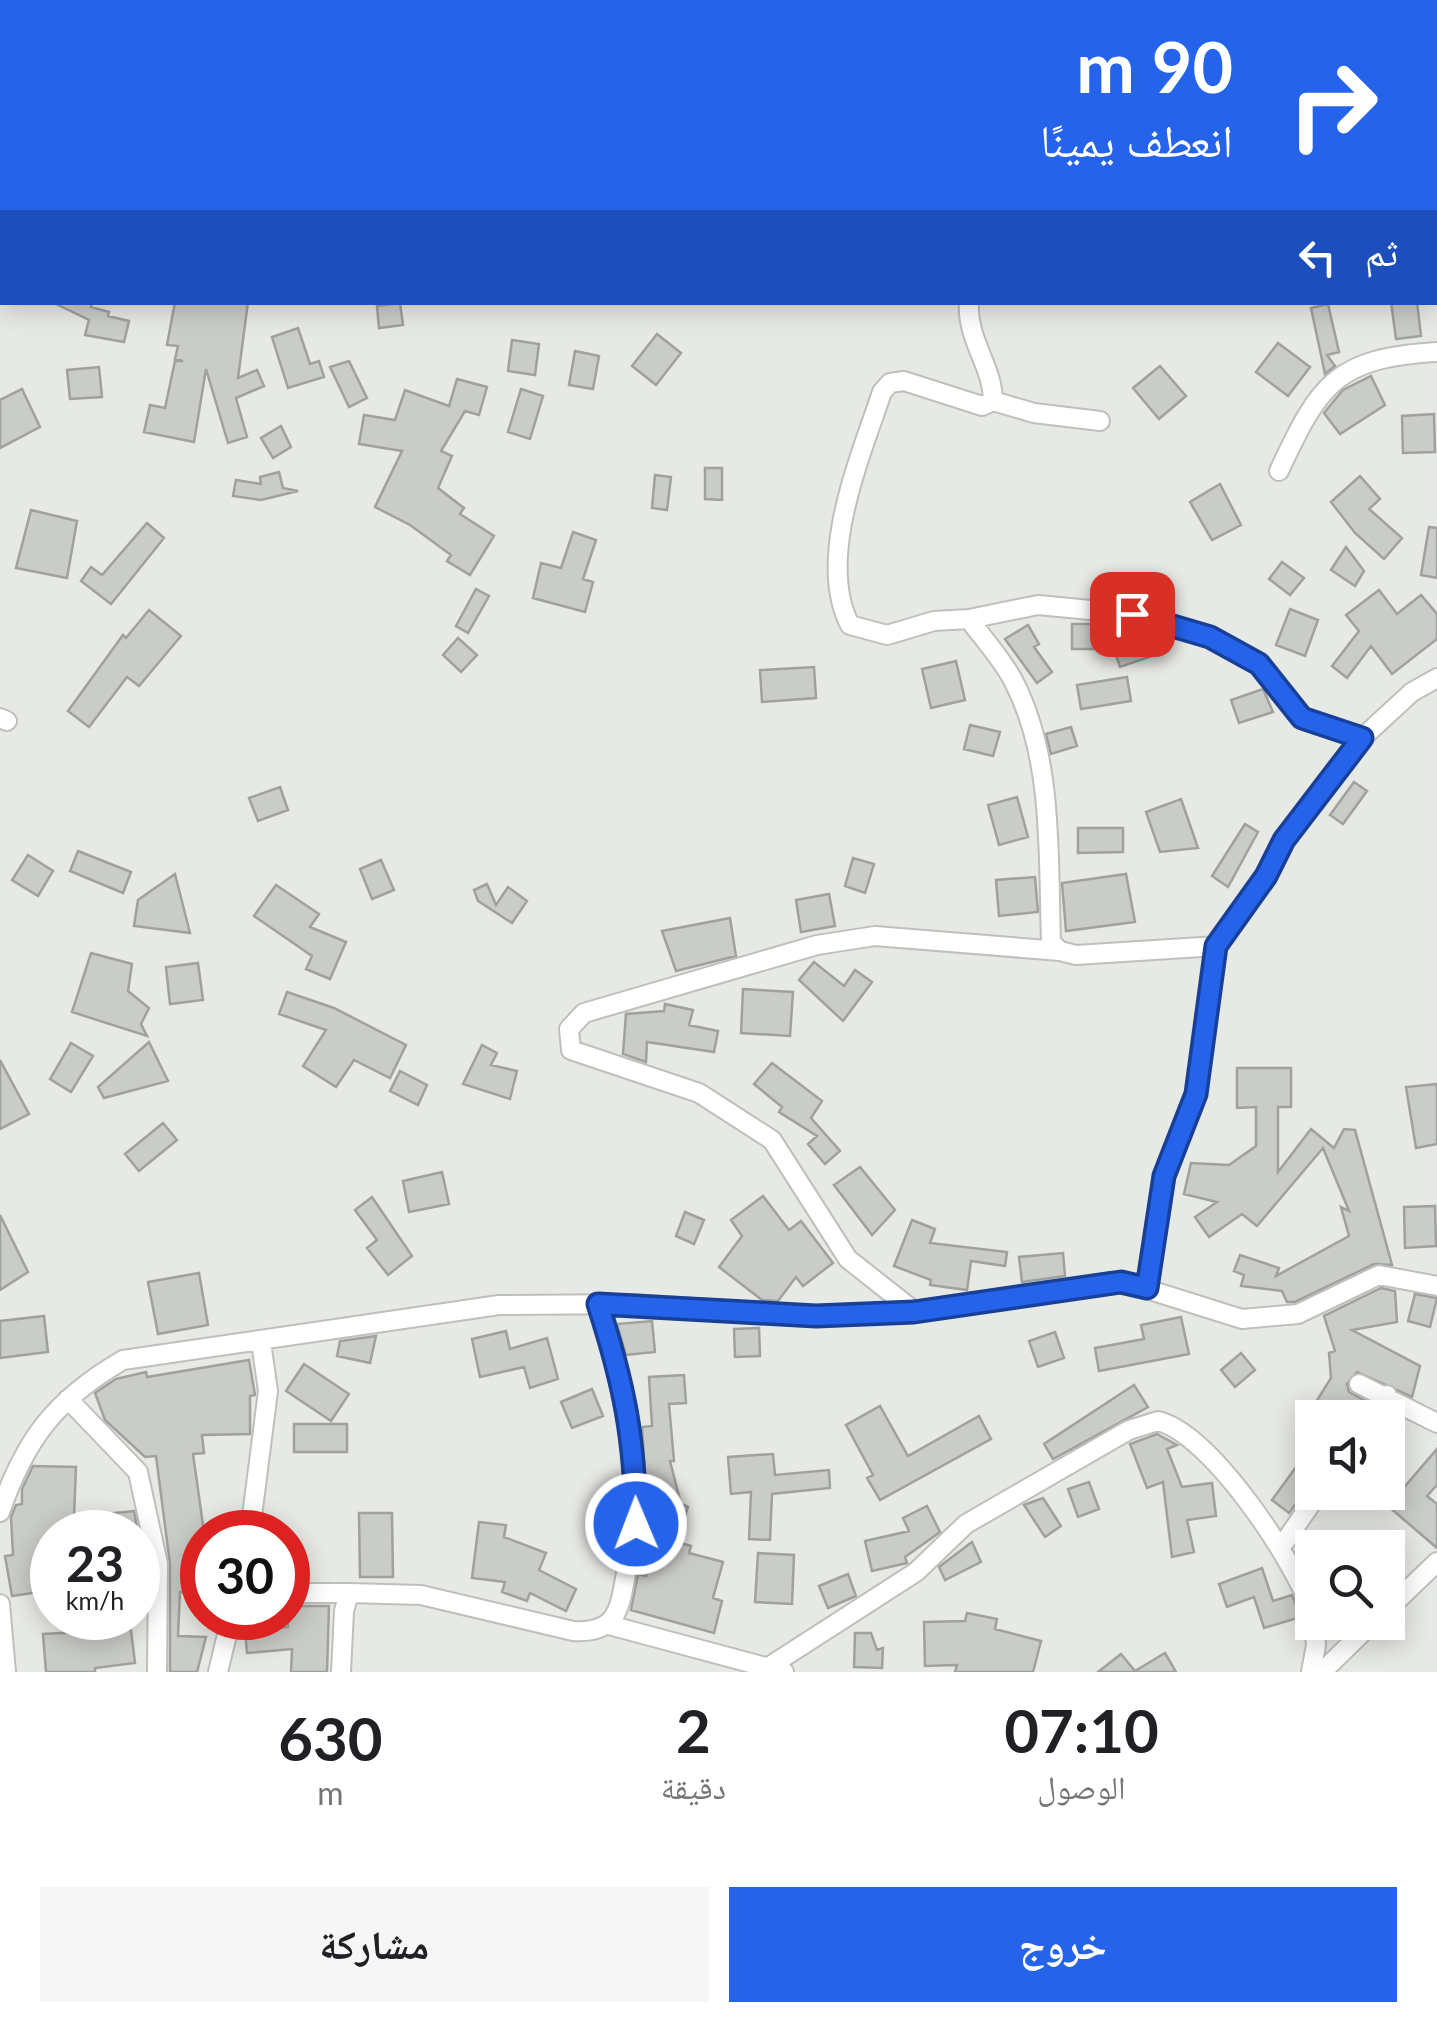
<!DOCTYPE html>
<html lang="ar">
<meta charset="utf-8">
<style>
:root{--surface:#fff;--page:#f6f6f6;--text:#202124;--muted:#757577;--accent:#2563eb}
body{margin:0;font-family:Lato,"Noto Naskh Arabic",sans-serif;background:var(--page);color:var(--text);direction:rtl;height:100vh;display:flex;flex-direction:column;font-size:38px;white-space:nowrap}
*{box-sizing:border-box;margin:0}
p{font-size:32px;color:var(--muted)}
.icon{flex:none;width:55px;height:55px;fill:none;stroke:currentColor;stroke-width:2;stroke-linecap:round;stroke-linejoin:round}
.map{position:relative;height:1672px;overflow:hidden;direction:ltr}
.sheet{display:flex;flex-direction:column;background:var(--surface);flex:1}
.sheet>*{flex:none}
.banner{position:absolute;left:0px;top:0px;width:1438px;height:305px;box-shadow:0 5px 25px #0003;direction:rtl;background:#2563eb;color:#fff;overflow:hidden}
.buttons{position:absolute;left:1295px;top:1400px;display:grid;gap:20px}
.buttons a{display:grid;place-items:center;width:110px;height:110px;border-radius:0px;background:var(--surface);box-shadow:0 5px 25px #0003;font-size:50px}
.speed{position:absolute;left:30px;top:1510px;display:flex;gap:20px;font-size:50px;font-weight:700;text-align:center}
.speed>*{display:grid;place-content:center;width:130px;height:130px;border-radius:50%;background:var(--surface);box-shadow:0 5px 25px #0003;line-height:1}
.speed small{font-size:25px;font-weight:400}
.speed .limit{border:15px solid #d22;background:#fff;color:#111}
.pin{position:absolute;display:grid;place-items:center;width:85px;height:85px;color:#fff;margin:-42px;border-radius:20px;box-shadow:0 5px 15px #0006}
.me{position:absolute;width:110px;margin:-55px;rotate:359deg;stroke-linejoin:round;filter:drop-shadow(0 0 8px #0008)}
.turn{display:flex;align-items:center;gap:35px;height:210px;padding:0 40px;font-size:45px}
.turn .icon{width:130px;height:130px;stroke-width:2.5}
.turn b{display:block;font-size:70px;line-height:85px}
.then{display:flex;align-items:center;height:95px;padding:0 40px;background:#0003;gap:20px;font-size:38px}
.eta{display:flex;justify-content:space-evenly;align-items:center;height:170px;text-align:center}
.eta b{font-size:60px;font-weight:700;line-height:70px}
.action{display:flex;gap:20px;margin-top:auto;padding:20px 40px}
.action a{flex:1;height:115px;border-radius:0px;background:var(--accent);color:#fff;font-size:40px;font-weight:700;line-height:115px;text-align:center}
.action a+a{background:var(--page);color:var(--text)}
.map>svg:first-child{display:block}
</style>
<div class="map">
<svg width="1437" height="1672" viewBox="0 0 1437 1672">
<rect width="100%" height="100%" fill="#e7e9e5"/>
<path fill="#caccc8" stroke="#9fa19d" stroke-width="2.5" d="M52 302H93L91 307 109 312 108 316 129 321 124 342 85 335 89 320Z
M175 302H248L238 378 257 370 264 386 236 398 247 437 228 443 206 369 194 442 144 432 150 405 165 408 175 361H183L175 359 178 346 167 345Z
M1391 302H1417L1421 336 1396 339Z
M400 303 403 325 379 328 377 306Z
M1328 304 1339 352 1327 355 1335 366 1325 374 1311 308Z
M298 328 310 364 319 361 324 377 288 388 272 337Z
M657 334 681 353 656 385 632 366Z
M512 340 539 344 535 375 508 371Z
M1278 343 1310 367 1288 396 1256 372Z
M575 351 599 356 593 389 569 385Z
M349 361 367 398 349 407 330 367Z
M1160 366 1186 396 1159 419 1133 388Z
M99 367 102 397 70 399 67 370Z
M1371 376 1385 405 1340 434 1324 413 1343 390Z
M457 379 487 387 479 415 465 411 441 451 452 456 438 488 464 508 460 514 494 536 470 575 447 561 451 555 410 525 375 507 402 451 359 444 364 415 395 420 405 390 449 406Z
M22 389 40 427 0 448V400Z
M521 389 543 396 530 439 508 432Z
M1434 414 1435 452 1403 453 1402 416Z
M281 426 291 447 273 458 261 438Z
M705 468H722V500L705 499Z
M279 472 283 488 298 491 261 500 233 496 236 480 261 484 260 477Z
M655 475 671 477 667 510 652 508Z
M1360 476 1380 499 1369 509 1402 538 1384 559 1355 533 1331 502Z
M1220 484 1241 525 1212 540 1190 502Z
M31 510 77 521 67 578 16 568Z
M147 523 164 538 111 604 81 581 91 567 102 575Z
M1429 527 1437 528V578L1421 575Z
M573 532 596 540 583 579 593 582 585 612 533 598 541 563 561 568Z
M1346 547 1364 571 1355 586 1331 570Z
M1282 562 1304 578 1290 595 1269 579Z
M476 589 489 596 468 633 456 626Z
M1379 590 1397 614 1421 595 1437 614V639L1392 674 1371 646 1347 678 1332 666 1359 631 1346 615Z
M1290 609 1318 620 1305 656 1276 645Z
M149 610 181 636 139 686 127 677 89 727 68 711 123 635 126 638Z
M1072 624H1092L1093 642 1134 628 1147 631 1155 655 1120 667 1114 649H1072Z
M1028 625 1039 644 1034 647 1052 672 1037 683 1005 639Z
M458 638 477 655 461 672 443 655Z
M956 661 965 700 931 708 922 669Z
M814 667 816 698 762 702 760 670Z
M1127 677 1131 701 1081 709 1077 685Z
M1263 689 1273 712 1239 723 1231 700Z
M970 725 1000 732 993 756 964 749Z
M1071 727 1077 746 1051 754 1046 734Z
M1354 782 1367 791 1343 824 1330 815Z
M280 787 288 810 258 821 249 798Z
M1017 797 1028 837 999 845 988 805Z
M1181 799 1198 848 1160 852 1146 812Z
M1245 824 1258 832 1228 887 1212 876Z
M1078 828H1123V852L1078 853Z
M78 851 131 872 123 893 70 871Z
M28 855 53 871 38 896 12 880Z
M853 858 874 864 865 893 845 886Z
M381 860 394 890 372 899 360 869Z
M175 874 190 933 134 926 138 900Z
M1126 874 1135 922 1066 931 1062 883Z
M1035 877 1038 912 999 916 996 880Z
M487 884 496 905 508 887 527 901 512 923 478 901 474 890Z
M276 885 319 914 310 927 346 942 330 979 306 969 312 956 254 916Z
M829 894 835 926 801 932 796 900Z
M730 918 736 956 676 971 662 931Z
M91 953 132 964 128 991 149 1008 141 1024 147 1036 72 1012Z
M814 962 844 986 855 970 872 982 843 1021 799 980Z
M198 963 203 1000 170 1004 166 967Z
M743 989 793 992 790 1036 741 1033Z
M287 992 334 1008 406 1045 390 1078 354 1060 336 1087 303 1066 326 1030 279 1014Z
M665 1004 693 1010 689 1025 718 1031 714 1052 647 1042 646 1062 623 1054 626 1014 664 1011Z
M149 1042 168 1081 104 1098 98 1087Z
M71 1043 93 1056 71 1092 50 1079Z
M482 1045 497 1053 491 1065 517 1071 510 1099 463 1084Z
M0 1060 29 1114 0 1129Z
M772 1063 822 1101 811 1118 840 1151 825 1164 808 1144 817 1136 779 1112 782 1107 754 1084Z
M1237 1068H1291V1107H1278V1172L1311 1129 1334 1148 1344 1129 1355 1130 1392 1265 1374 1264 1295 1302H1287L1282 1291 1241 1286 1244 1275 1234 1271 1240 1255 1279 1268 1276 1276 1349 1236 1341 1207 1349 1211 1323 1148 1257 1226 1242 1214 1209 1237 1195 1217 1217 1202 1184 1194 1191 1163 1229 1165 1256 1146V1107L1237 1108Z
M400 1071 427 1085 418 1105 390 1091Z
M1437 1084V1144L1416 1148 1406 1087Z
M163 1123 177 1140 139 1171 125 1154Z
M860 1167 895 1210 872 1235 834 1185Z
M442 1172 449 1204 409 1212 403 1181Z
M763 1196 789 1230 801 1221 833 1263 803 1286 796 1277 778 1301 762 1300 719 1267 742 1236 731 1220Z
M372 1197 412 1256 388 1275 367 1248 377 1240 355 1210Z
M1435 1206 1436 1246 1405 1248 1404 1207Z
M685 1212 704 1220 694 1244 676 1236Z
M0 1215 28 1272 0 1290Z
M912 1220 935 1229 930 1243 1007 1252 1005 1266 971 1261 967 1290 930 1285 931 1280 894 1266Z
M1063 1253 1065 1276 1022 1282 1019 1257Z
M199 1273 208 1325 158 1334 148 1282Z
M1381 1288 1395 1291 1397 1322 1352 1330 1420 1366 1412 1397 1357 1372 1347 1384 1349 1392 1367 1402 1358 1418H1306L1331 1378 1329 1353 1335 1351 1324 1316Z
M1415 1294 1437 1298 1430 1327 1408 1321Z
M44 1316 48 1352 0 1358V1321Z
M1181 1317 1189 1354 1099 1371 1095 1348 1144 1339 1141 1325Z
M652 1321 655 1352 626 1355 617 1324Z
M759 1328 760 1356 735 1357 734 1329Z
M506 1331 510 1349 547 1338 558 1379 530 1388 524 1367 480 1377 472 1339Z
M1055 1332 1064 1358 1038 1367 1029 1341Z
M376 1336 370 1363 337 1356 340 1341Z
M1241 1353 1255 1370 1235 1387 1221 1370Z
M249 1360 255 1395 250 1396V1434L202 1435 204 1453 193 1454 204 1532 202 1593 180 1592 178 1636 206 1637 197 1672H170V1564L156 1456 145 1457 105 1420 95 1393 116 1379 146 1372 147 1377Z
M304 1364 349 1394 331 1421 286 1391Z
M684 1375 686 1403 669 1404 674 1461H670L681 1504 688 1507 676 1542 691 1546 689 1553 723 1562 713 1598 722 1601 714 1633 631 1610 638 1574 646 1576 668 1490 648 1495 646 1490 642 1427 652 1426 649 1377Z
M1134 1385 1148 1407 1053 1459 1044 1444Z
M592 1389 603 1416 572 1428 561 1402Z
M880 1406 908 1456 979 1416 991 1439 880 1500 867 1478 873 1475 846 1425Z
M294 1424H347V1452H294Z
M1157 1434 1177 1445 1167 1449 1182 1487 1212 1483 1216 1516 1187 1520 1194 1552 1172 1557 1163 1482 1147 1488 1130 1444Z
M1312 1445V1482L1289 1513 1272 1500Z
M1437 1449V1485L1427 1496 1437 1504V1548L1388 1506Z
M773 1454 775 1475 829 1470 830 1488 772 1494 770 1540 749 1539 751 1492 731 1494 728 1457Z
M33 1466 76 1467 74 1517 134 1511 138 1532H52V1590L12 1596 5 1556 13 1555 11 1517 16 1505 22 1504V1489Z
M1089 1482 1099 1509 1078 1517 1068 1489Z
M1043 1498 1061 1526 1045 1537 1024 1505Z
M927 1506 940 1532 905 1557 907 1563 872 1571 865 1541 909 1531 903 1518Z
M359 1513H392L393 1577H360Z
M479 1522 506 1525 504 1537 546 1553 539 1570 576 1589 566 1611 530 1593 527 1601 502 1592 505 1582 472 1578Z
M972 1542 981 1562 945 1580 939 1567Z
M758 1553 794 1555 792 1604 755 1602Z
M1262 1568 1273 1601 1292 1595 1301 1617 1264 1628 1254 1597 1227 1607 1219 1584Z
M848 1574 856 1596 828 1608 819 1586Z
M288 1606H329L327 1672H291L292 1649 247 1653 245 1630 288 1627Z
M967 1613 997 1619 995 1629 1041 1641 1033 1672H955L957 1665 925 1666 924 1622 965 1621Z
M130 1623 135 1663 95 1668V1672H46L43 1634 100 1631 99 1627Z
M855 1633H871L877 1650 883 1648 882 1668 854 1667Z
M1165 1653 1176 1672H1098L1121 1654 1135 1671Z"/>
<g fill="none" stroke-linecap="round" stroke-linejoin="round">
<g stroke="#bec0bc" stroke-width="22">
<path id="street" d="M969 302C966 339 993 366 993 401L982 406 904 381 890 383 882 392C860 458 816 560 850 625L887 635 934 621 969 619 1038 605 1132 614 1210 637 1259 663 1302 718 1362 738
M993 401 1034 413 1100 421
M1279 471C1320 383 1336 358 1437 352
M969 619C984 640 1003 660 1014 682 1054 760 1048 857 1051 942L1060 951 1076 955 1217 946
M0 718 7 721
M1147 1289 1165 1176 1196 1094 1217 946 1266 876 1284 840 1362 738 1412 692 1437 678
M914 1311 848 1259 772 1140 699 1093 571 1050 569 1029 584 1013 817 945 875 936 1060 951
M1359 1384 1437 1423
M68 1399 138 1472 158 1564 157 1672
M1371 1418 1387 1395
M0 1512C25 1439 56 1399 123 1360L499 1305 632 1304 816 1316 914 1311 1121 1281 1242 1319 1298 1314 1379 1275 1437 1286
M250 1532 268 1391 261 1342
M1282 1546 1319 1492
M288 1593H349L344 1611 341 1672
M349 1593 421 1595 573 1631C619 1634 620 1607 627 1567 645 1475 627 1392 598 1304
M0 1604 6 1672
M1388 1609 1437 1562
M609 1625 784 1672
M770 1666 916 1572 966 1524 1129 1430 1158 1421C1211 1434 1294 1560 1312 1611
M218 1672 231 1618
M1311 1672 1316 1645 1314 1622
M1322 1672 1373 1622"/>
</g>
<use href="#street" stroke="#fff" stroke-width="18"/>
</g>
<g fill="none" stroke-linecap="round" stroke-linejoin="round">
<g stroke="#184099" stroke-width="25">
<path id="route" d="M636 1524C635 1439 624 1384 598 1304L816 1316 914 1312 1121 1282 1147 1288 1164 1176 1196 1094 1216 946 1266 876 1284 840 1362 738 1302 718 1259 664 1210 637 1132 614"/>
</g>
<use href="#route" stroke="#2563eb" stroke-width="18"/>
</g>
</svg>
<div class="buttons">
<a><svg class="icon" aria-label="sound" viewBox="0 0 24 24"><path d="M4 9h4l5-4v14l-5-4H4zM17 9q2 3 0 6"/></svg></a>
<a><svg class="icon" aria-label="search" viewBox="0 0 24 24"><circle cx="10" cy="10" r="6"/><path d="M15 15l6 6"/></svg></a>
</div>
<div class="speed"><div>23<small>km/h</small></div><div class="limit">30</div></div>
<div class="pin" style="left:1132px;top:614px;background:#d93025"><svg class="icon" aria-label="arrive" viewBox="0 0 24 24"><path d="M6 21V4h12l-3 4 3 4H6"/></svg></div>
<svg class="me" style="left:636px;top:1524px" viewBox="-20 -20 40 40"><circle r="17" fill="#2563eb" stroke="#fff" stroke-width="3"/><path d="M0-11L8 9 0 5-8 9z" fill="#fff"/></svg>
<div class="banner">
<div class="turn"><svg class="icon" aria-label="right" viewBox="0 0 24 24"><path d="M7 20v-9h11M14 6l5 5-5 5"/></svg><div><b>90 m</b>انعطف يمينًا</div></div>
<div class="then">ثم<svg class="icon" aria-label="left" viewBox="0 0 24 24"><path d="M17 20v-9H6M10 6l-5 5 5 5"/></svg></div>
</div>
</div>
<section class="sheet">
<div class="eta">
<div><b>07:10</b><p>الوصول</p></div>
<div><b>2</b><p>دقيقة</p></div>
<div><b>630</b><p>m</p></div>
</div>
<div class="action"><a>خروج</a><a>مشاركة</a></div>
</section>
